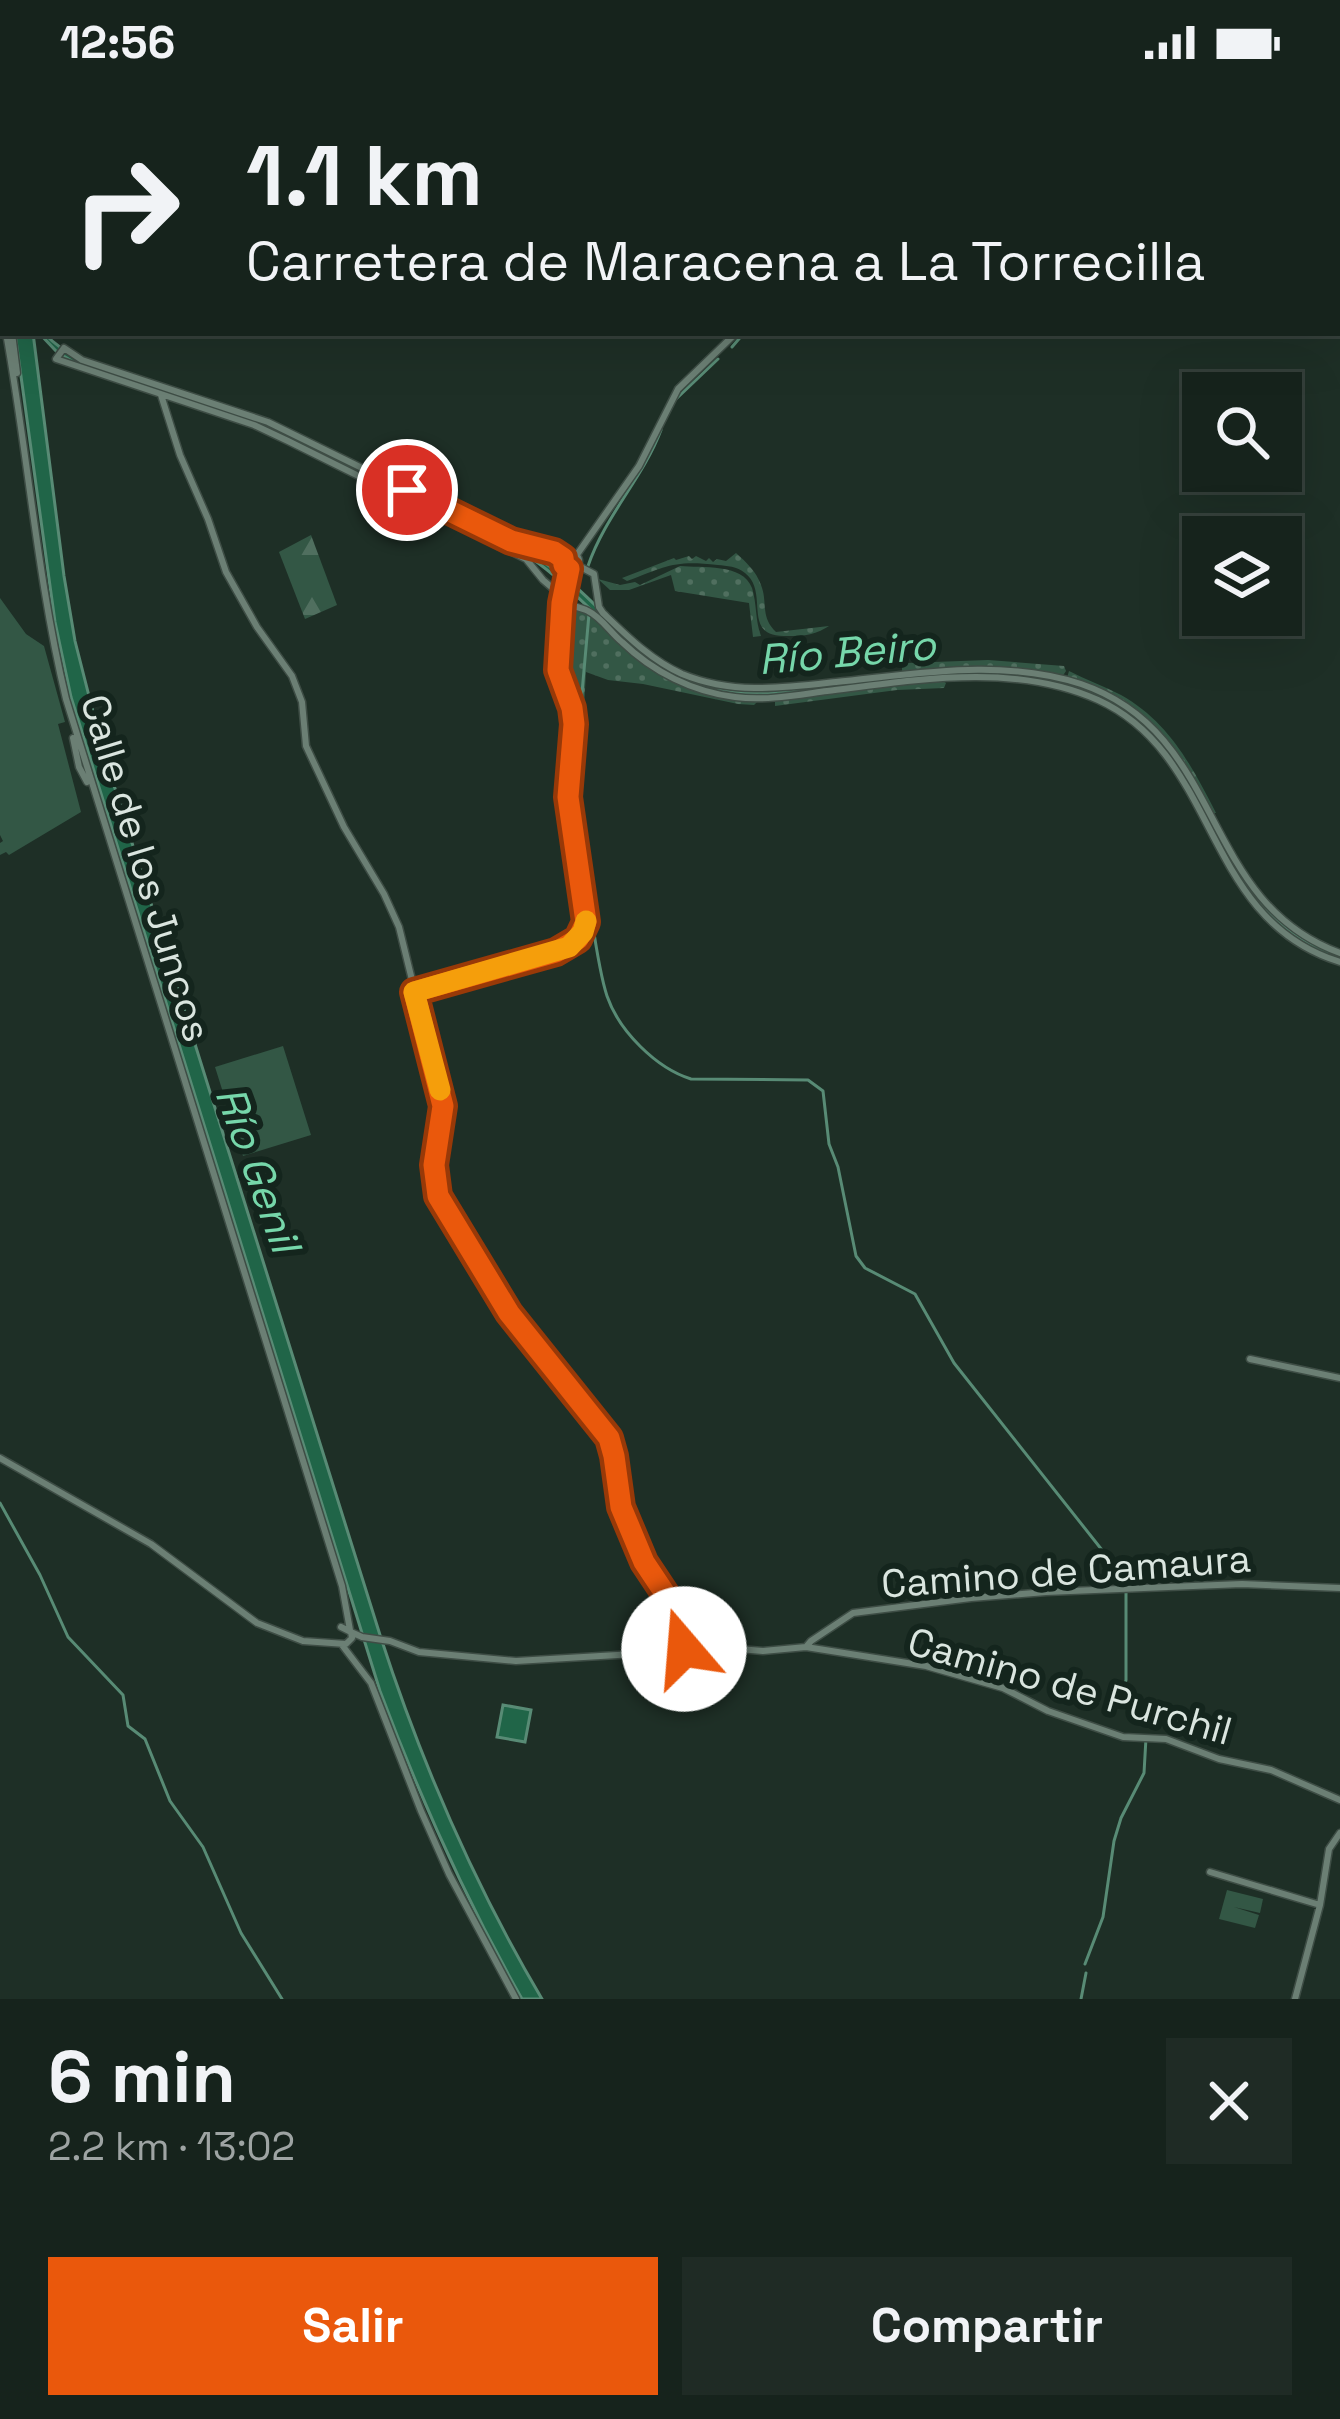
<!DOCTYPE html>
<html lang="es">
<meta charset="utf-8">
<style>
:root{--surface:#16231c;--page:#1f2b25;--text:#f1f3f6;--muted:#9ea4a3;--line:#35403b;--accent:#ea580c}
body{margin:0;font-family:"Space Grotesk",sans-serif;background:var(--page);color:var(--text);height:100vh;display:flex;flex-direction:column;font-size:45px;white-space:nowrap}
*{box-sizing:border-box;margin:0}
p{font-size:39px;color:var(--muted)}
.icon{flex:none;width:66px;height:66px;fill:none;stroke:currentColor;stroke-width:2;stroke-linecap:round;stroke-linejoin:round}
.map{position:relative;height:1915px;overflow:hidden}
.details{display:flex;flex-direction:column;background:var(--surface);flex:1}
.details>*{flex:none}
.top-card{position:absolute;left:0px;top:0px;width:1341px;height:252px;box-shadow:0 12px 48px #0002,0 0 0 3px var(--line);background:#16231c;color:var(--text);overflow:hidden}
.fabs{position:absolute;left:1182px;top:288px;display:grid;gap:24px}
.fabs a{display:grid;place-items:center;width:120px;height:120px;border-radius:0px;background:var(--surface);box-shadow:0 12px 48px #0002,0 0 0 3px var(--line);font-size:60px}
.pin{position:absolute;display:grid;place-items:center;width:102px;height:102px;color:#fff;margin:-51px;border:6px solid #fff;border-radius:50%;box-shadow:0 3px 12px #0007}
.me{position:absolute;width:132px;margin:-66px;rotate:342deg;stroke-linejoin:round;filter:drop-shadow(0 0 9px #0008)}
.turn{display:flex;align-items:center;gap:42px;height:252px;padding:0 48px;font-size:54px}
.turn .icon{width:156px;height:156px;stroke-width:2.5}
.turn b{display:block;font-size:84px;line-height:102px}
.round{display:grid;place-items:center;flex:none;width:126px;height:126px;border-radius:0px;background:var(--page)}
.head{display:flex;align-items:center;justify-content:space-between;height:204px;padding:0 48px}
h1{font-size:72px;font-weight:600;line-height:90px}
.action{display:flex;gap:24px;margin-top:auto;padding:24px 48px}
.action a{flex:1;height:138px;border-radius:0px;background:var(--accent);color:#fff;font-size:48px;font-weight:600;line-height:138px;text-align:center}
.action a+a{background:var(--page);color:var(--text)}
.status{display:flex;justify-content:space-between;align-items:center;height:84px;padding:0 60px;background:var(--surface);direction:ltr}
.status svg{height:33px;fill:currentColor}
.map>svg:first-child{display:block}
</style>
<div class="status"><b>12:56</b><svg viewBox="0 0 49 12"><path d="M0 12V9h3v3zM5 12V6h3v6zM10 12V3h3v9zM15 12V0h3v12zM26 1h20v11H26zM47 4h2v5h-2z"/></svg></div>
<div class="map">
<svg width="1340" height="1915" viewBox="0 0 1340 1915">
<defs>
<pattern id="grass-dots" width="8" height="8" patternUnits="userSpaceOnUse" patternTransform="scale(3)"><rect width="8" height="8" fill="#335745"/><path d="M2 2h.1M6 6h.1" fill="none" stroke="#506f5f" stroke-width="1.8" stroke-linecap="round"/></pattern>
<pattern id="forest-firs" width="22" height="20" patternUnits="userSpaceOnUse" patternTransform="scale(3)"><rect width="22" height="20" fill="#335745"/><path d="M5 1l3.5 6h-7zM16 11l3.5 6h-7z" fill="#506f5f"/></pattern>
</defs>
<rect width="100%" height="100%" fill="#1e2f26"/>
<path fill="url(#grass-dots)" d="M736 469C746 478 756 487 761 501 768 519 760 533 776 548L829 542C813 552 803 552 784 552 741 552 770 508 745 489 737 482 727 482 718 481 673 476 668 482 627 497L622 494 674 474 676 476 689 472 692 475 696 472 706 477 709 474 713 478 717 475 726 477Z
M680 482C701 484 743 479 752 504 757 520 755 536 761 552L753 553 749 519 675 507 671 491 629 506H610L598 495 620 501 635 498 640 501Z
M564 523 588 528 628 567 670 595 759 616 754 621 738 620 643 600 608 596 586 588 584 624 576 627C556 590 560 563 564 523Z
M988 576 1064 582 1066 587 1062 593 975 584 902 588V583L907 579Z
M1069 587C1086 596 1104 602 1121 611 1169 638 1192 682 1216 729H1211C1191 689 1169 647 1129 623 1110 611 1088 603 1067 594Z
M941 596 946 599 944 604 897 606 775 622V616Z"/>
<path fill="url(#forest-firs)" d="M311 451 337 521 305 535 279 468Z"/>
<path fill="#335745" d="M0 514 26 550 44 562 65 638 58 640 81 728 9 771 6 768 0 771V759L3 757 0 751Z
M283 962 311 1051 243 1072 215 983Z
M1227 1806 1263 1815 1260 1829 1234 1823 1259 1831 1255 1844 1219 1835Z"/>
<path fill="#206548" stroke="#588b75" stroke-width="3" d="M15 249H33L64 492 75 557 102 663 380 1551C421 1678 474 1800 542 1915H522C466 1816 420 1714 380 1607L71 613 55 538Z
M39 249H44C70 277 104 285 140 297 182 311 227 323 268 341 315 360 361 386 406 409 456 433 515 456 559 489 616 532 640 587 717 604 754 612 789 606 825 602 911 592 1012 573 1094 608 1182 645 1194 724 1242 796 1265 831 1300 858 1340 872V876C1296 859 1261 830 1236 791 1197 732 1182 662 1116 623 1089 607 1061 602 1030 598 1009 596 987 591 966 591 919 592 869 601 821 606 782 610 743 615 704 604 631 583 591 515 531 474L266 344 75 279 57 268Z
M503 1621 531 1626 525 1658 497 1653Z"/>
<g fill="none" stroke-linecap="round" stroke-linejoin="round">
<path stroke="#588b75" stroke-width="3" d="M732 263 744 249
M675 316 718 275
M588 482C605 432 643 394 661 346
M581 771 573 710 589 530
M588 810C593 840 598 885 607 912 619 947 656 984 691 995L808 996 823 1007 829 1060 838 1083 856 1172 865 1184 915 1210 954 1279 1121 1490 1126 1496 1125 1502
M0 1419 40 1491 68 1553 123 1611 128 1642 145 1655 170 1717 203 1763 241 1849 282 1915
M1121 1616 1126 1596V1507
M1085 1880 1103 1833 1114 1757 1121 1734 1144 1689 1146 1654
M1081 1915 1086 1889"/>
<g stroke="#3e4d45" stroke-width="9">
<path id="minor" d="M985 3 988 0
M0 192 3 205
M0 217 3 234
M6 249C28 371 37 494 66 615L342 1502 350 1546
M12 249 17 289
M161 311 180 371 208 435 226 488 257 543 292 592 302 618 306 662 344 743 384 810 399 843 443 1022 434 1081 435 1101 438 1112 509 1229 609 1354C619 1377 614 1405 624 1430 641 1476 669 1514 684 1562
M563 477a8 8 0 1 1 16 0a8 8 0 1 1-16 0Z
M576 472 639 382 678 305 736 249
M577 481 594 490 599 523 603 529C627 552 651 576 682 590 733 611 783 604 836 598 916 590 1002 574 1081 600 1227 650 1198 817 1340 869
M563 513 543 496 526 475 288 357 254 341 56 275 64 264 82 276 268 338 511 457 554 468 563 474
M562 519C570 522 581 523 588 527 601 533 611 549 622 558 653 588 693 608 735 613 766 617 797 611 827 607 914 596 1014 578 1098 616 1221 672 1201 835 1340 878
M73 654 79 683 87 698
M414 908 557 868C572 862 584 853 586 836 589 810 575 761 571 734 566 702 574 672 574 640 574 621 562 606 558 587 553 555 562 516 569 485
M1250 1275 1340 1294
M0 1374 151 1460 257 1539 303 1557 346 1560 352 1554 351 1548 341 1543
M351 1548 362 1553 390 1557 419 1568 516 1577 685 1567
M688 1560 692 1565 688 1569 684 1564Z
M342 1561 371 1599 421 1727 449 1790 516 1915
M690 1561 763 1567 806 1563 926 1582 1003 1604 1048 1627 1123 1653 1166 1655 1219 1675 1271 1686 1340 1716
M806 1563 811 1557 853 1529 971 1514 1046 1508 1242 1500 1340 1504
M1210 1788 1320 1821
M1295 1915 1320 1821 1329 1765 1340 1749"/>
</g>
<use href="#minor" stroke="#6b7f74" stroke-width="6"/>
</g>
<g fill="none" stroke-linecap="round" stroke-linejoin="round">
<g stroke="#983908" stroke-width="30">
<path id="route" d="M407 406 511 457 554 468 563 474 564 481 569 485 562 519 558 586 572 624 574 640 568 713 586 838 578 855 556 868 414 908 443 1022 434 1081 438 1112 509 1229 609 1354 614 1372 621 1423 644 1478 666 1511 688 1560 684 1565"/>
</g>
<use href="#route" stroke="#ea580c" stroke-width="21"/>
<path stroke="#f59e0b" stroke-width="21" d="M440 1006 414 908 569 863 583 848 586 837"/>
</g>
<g text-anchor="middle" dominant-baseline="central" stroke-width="12" stroke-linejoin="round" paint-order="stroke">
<g font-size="39" fill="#dae5df" stroke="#14251d">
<text transform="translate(146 784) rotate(73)">Calle de los Juncos</text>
<text transform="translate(1066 1487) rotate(-4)">Camino de Camaura</text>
<text transform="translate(1070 1602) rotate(16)">Camino de Purchil</text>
</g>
<g font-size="42" font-style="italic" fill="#76d7aa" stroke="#14251d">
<text transform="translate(847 568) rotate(-5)">Río Beiro</text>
<text transform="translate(258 1085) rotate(70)">Río Genil</text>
</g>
</g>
</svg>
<div class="fabs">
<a><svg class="icon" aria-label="search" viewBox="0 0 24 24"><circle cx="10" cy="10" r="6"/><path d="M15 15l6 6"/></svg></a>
<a><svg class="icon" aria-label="layers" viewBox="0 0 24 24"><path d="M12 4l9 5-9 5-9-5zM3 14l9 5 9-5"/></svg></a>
</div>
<div class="pin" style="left:407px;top:406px;background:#d93025"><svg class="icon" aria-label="arrive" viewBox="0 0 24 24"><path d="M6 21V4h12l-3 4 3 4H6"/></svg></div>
<svg class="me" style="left:684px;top:1565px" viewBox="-20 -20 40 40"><circle r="19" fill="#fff"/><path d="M0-13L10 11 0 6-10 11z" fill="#ea580c"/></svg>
<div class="top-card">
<div class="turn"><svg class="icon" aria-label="right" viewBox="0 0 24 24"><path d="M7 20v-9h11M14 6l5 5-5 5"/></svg><div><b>1.1 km</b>Carretera de Maracena a La Torrecilla</div></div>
</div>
</div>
<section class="details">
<div class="head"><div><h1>6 min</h1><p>2.2 km · 13:02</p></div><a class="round"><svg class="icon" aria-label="close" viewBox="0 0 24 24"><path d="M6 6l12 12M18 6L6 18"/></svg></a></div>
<div class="action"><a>Salir</a><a>Compartir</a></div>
</section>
